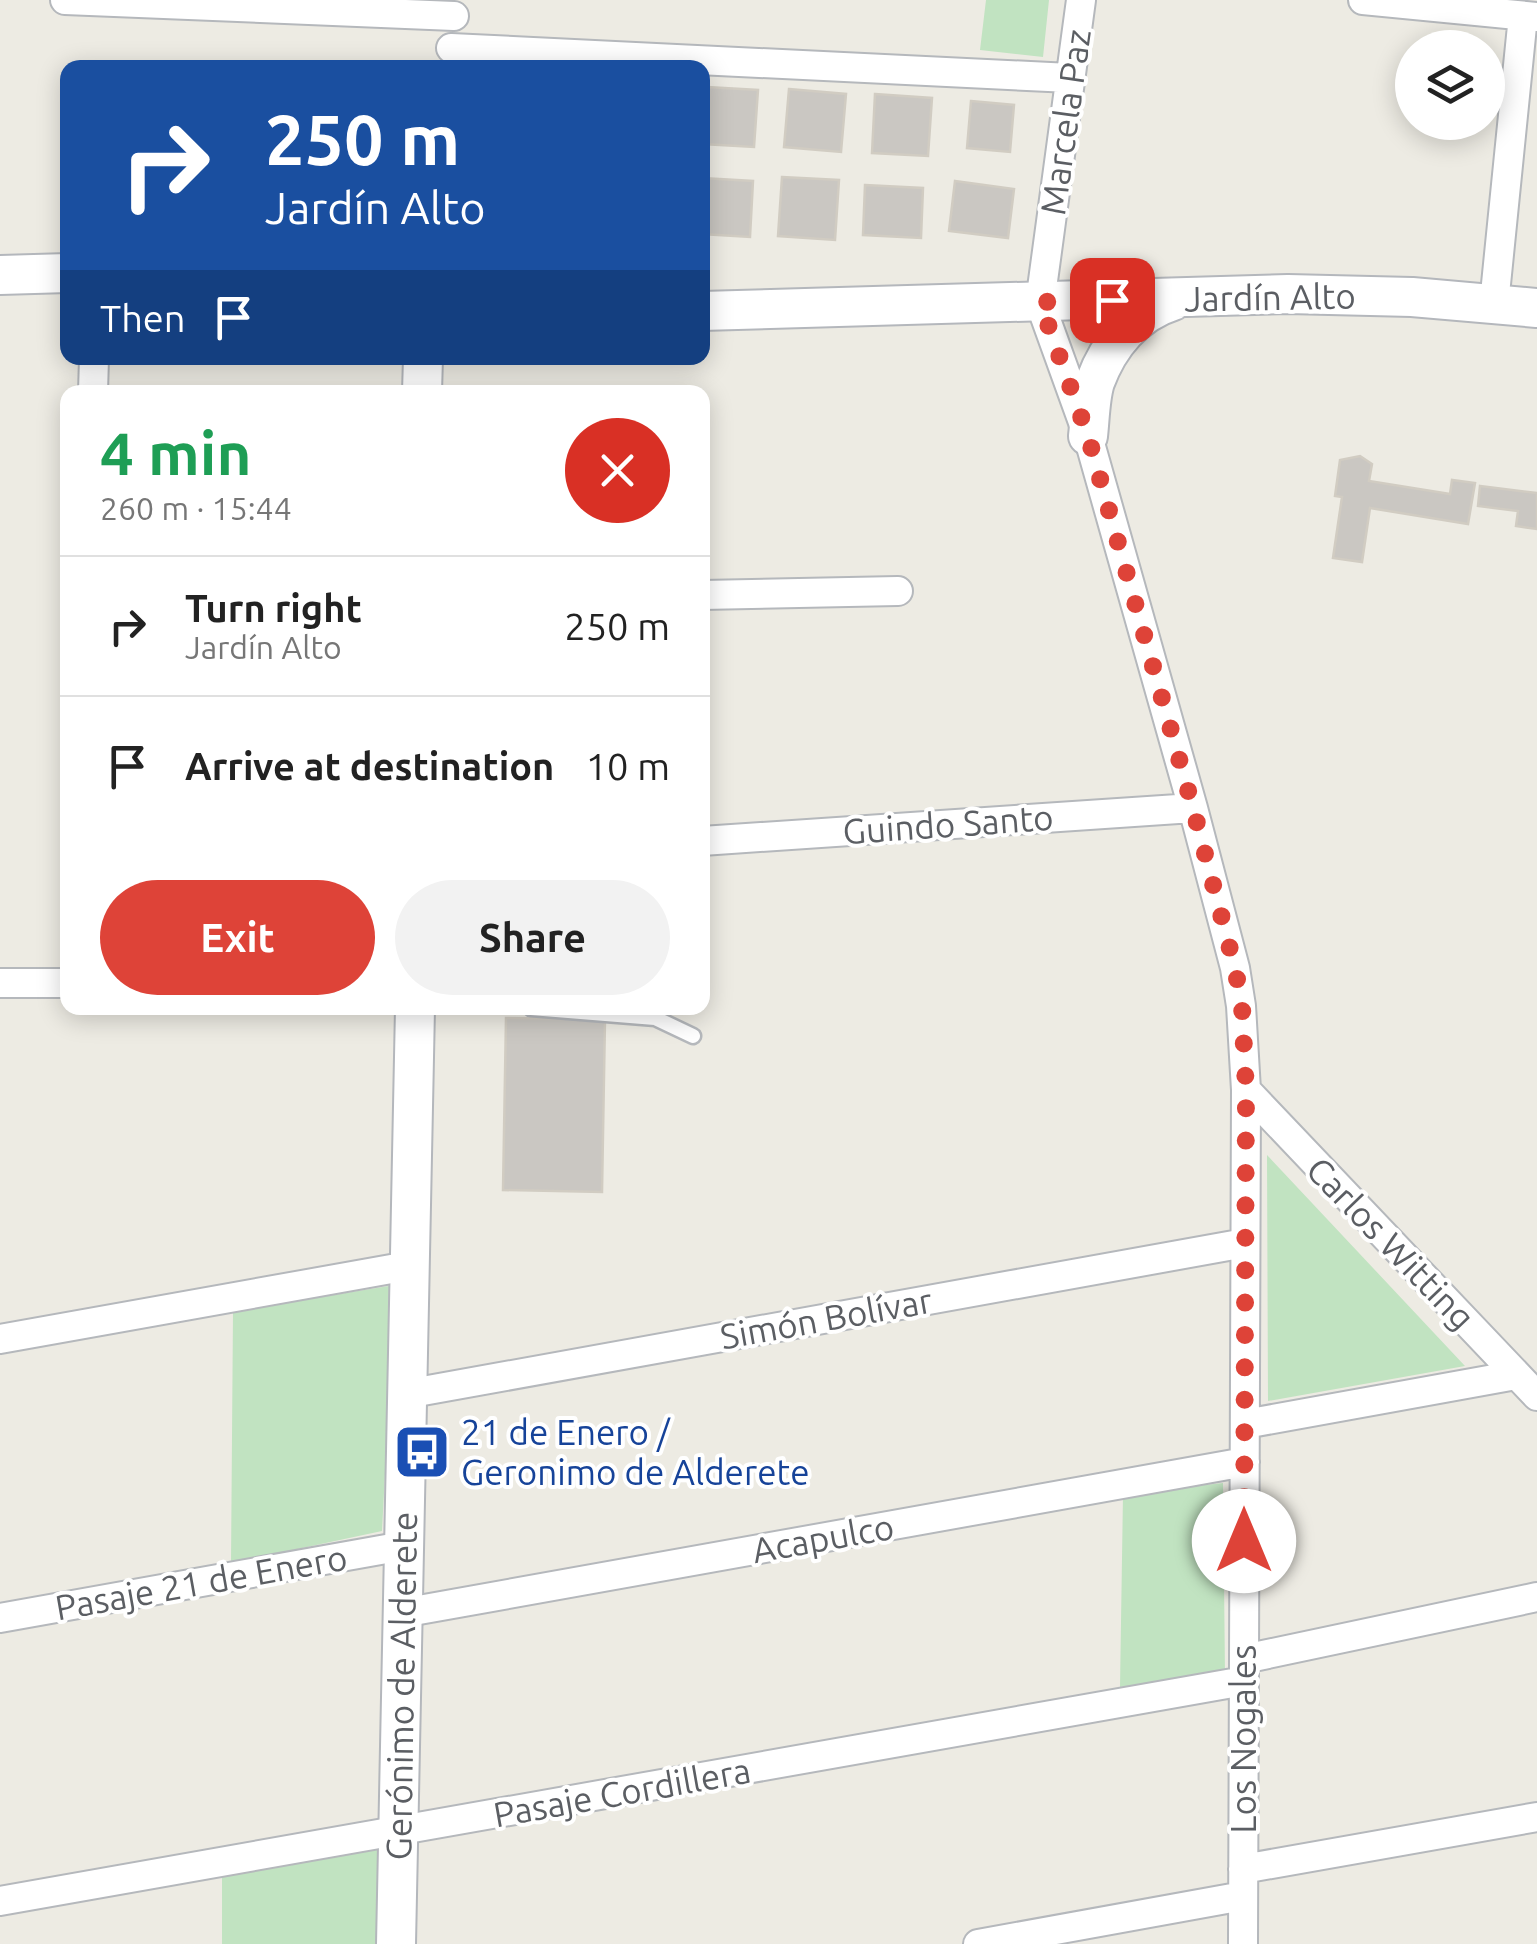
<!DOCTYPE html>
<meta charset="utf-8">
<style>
:root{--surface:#fff;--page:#f2f2f2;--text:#222;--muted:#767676;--line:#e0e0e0;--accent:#de4338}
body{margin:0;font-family:Ubuntu,sans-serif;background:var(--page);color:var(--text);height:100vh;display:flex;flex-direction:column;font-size:38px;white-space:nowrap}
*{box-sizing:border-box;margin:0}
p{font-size:32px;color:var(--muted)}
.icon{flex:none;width:55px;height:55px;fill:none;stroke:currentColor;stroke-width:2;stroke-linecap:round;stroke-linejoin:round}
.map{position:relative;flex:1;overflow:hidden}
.drawer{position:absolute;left:60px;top:385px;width:650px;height:630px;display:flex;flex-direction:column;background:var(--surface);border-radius:20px;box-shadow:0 5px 25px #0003}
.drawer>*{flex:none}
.banner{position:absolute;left:60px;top:60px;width:650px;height:305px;border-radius:20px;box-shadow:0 5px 25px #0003;background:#1a4fa0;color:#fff;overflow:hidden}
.tools{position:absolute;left:1395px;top:30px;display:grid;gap:20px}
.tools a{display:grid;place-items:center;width:110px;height:110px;border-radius:50%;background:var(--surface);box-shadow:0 5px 25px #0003;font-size:50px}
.pin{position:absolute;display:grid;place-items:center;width:85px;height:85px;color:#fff;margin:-42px;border-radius:20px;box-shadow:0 5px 15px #0006}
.me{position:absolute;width:110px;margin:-55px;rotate:0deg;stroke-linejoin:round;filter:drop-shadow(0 0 8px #0008)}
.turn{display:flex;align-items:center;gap:35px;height:210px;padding:0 40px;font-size:45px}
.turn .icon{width:130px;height:130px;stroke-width:2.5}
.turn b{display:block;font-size:70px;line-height:85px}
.then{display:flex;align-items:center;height:95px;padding:0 40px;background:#0003;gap:20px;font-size:38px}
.round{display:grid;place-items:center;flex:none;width:105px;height:105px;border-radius:52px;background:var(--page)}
.headline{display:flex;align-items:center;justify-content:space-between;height:170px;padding:0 40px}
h1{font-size:60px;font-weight:700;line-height:75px;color:#1e9e55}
.action{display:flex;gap:20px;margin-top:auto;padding:20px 40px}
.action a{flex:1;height:115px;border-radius:60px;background:var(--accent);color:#fff;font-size:40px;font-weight:700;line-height:115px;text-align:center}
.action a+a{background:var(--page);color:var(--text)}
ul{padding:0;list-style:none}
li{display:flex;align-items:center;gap:30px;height:140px;padding:0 40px;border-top:2px solid var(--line)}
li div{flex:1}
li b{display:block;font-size:38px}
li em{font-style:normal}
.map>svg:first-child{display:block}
</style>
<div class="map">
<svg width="1537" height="1944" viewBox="0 0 1537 1944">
<rect width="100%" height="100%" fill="#edebe3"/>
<path fill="#c1e3c1" d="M986 0H1049L1043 57 980 50Z
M1267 1155 1465 1366 1268 1401Z
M395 1285 382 1531 231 1563 233 1311Z
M1223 1483 1225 1676 1120 1687 1123 1494Z
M383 1842 379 1944H222V1869Z"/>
<path fill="#cac7c2" stroke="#d1ccc2" stroke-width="2.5" d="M707 87 758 90 754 147 703 144Z
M789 89 846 94 841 152 784 147Z
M875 94 932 98 928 156 872 153Z
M971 101 1014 105 1010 152 967 148Z
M782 177 839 180 835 240 778 236Z
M702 178 753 181 750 237 702 234Z
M955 181 1014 189 1008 238 949 231Z
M865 185 923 188 921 238 863 235Z
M1360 456 1372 464 1369 481 1450 494 1452 480 1475 483 1468 524 1370 508 1362 562 1333 558 1342 497 1335 496 1340 460Z
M1480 486 1537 493V529L1516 526 1518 511 1478 506Z
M506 1018 605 1019 602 1192 503 1190Z"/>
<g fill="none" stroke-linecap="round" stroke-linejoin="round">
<g stroke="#b5b8bc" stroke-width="19">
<path id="lane" d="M531 1008 655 1018 693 1036"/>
</g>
<g stroke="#b5b8bc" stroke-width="32">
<path id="street" d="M65 0 454 16
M1081 0 1040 303 1088 436 1193 808 1235 968 1241 1006 1246 1090 1243 1944
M1363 0 1537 17
M451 48 1070 78
M1494 304 1523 16
M93 392 94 358
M702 595 898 591
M702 841 1193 808
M0 983H68
M1246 1090 1537 1396
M0 1339 408 1266
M406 1394 1245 1243
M1245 1424 1516 1375
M402 1613 1245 1462
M0 1618 403 1546
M1244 1659 1537 1597
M1243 1869 1537 1817
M0 1901 1244 1681
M978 1944 1243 1896"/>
</g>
<g stroke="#b4b7bc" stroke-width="42">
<path id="secondary" d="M0 275 68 273
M702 311 1288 294 1412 297 1537 308
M422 392 423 358
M1088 436C1090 419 1090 398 1095 382 1109 344 1135 313 1173 301
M396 1944 415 1008"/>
</g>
<use href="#lane" stroke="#fff" stroke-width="14"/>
<use href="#street" stroke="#fff" stroke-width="28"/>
<use href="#secondary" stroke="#fff" stroke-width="38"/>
</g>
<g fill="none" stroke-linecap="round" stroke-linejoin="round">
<path stroke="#de4338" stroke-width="18" stroke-dasharray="0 32.4" d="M1112 300 1040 302 1088 436 1193 808 1235 968 1242 1006 1246 1090 1244 1541"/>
</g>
<defs>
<g id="bus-square" transform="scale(2.875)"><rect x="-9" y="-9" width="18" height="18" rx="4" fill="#1a4fb4" stroke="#fff"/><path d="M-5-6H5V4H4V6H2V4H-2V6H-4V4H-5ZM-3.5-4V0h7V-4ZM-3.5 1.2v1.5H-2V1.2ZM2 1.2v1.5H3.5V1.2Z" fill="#fff"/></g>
</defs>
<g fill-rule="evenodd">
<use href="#bus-square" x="422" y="1452"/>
</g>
<g text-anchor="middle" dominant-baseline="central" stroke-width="8" stroke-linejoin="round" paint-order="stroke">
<g font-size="35" fill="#5b5e63" stroke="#fff">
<text transform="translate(1065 122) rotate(-82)">Marcela Paz</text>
<text transform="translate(1270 297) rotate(-1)">Jardín Alto</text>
<text transform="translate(948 824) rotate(-4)">Guindo Santo</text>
<text transform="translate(1391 1243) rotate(46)">Carlos Witting</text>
<text transform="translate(826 1318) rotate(-10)">Simón Bolívar</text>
<text transform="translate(823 1538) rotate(-10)">Acapulco</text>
<text transform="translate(201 1582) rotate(-10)">Pasaje 21 de Enero</text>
<text transform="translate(401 1686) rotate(-89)">Gerónimo de Alderete</text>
<text transform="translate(1243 1739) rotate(-90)">Los Nogales</text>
<text transform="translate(622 1792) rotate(-10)">Pasaje Cordillera</text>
</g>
<g font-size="35" fill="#164399" stroke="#fff" text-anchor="start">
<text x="461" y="1432">21 de Enero /<tspan x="461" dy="40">Geronimo de Alderete</tspan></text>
</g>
</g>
</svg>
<div class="tools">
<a><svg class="icon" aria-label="layers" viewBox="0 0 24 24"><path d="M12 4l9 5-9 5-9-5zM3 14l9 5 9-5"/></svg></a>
</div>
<div class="pin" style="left:1112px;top:300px;background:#d93025"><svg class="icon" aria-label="arrive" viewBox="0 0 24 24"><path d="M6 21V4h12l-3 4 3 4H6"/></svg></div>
<svg class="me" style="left:1244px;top:1541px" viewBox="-20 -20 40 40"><circle r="19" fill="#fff"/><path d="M0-13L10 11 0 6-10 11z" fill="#de4338"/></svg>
<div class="banner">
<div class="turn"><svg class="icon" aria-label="right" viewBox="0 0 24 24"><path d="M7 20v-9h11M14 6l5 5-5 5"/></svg><div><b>250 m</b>Jardín Alto</div></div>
<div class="then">Then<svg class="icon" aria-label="arrive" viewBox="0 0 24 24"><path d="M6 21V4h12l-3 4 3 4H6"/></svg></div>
</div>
<section class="drawer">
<div class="headline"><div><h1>4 min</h1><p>260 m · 15:44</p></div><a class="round" style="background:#d93025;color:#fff"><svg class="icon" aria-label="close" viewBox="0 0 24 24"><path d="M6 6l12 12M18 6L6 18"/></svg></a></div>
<ul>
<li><svg class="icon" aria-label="right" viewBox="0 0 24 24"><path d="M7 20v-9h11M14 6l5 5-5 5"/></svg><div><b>Turn right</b><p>Jardín Alto</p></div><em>250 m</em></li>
<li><svg class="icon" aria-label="arrive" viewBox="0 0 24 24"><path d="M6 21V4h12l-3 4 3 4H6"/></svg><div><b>Arrive at destination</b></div><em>10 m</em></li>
</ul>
<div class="action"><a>Exit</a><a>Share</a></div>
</section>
</div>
